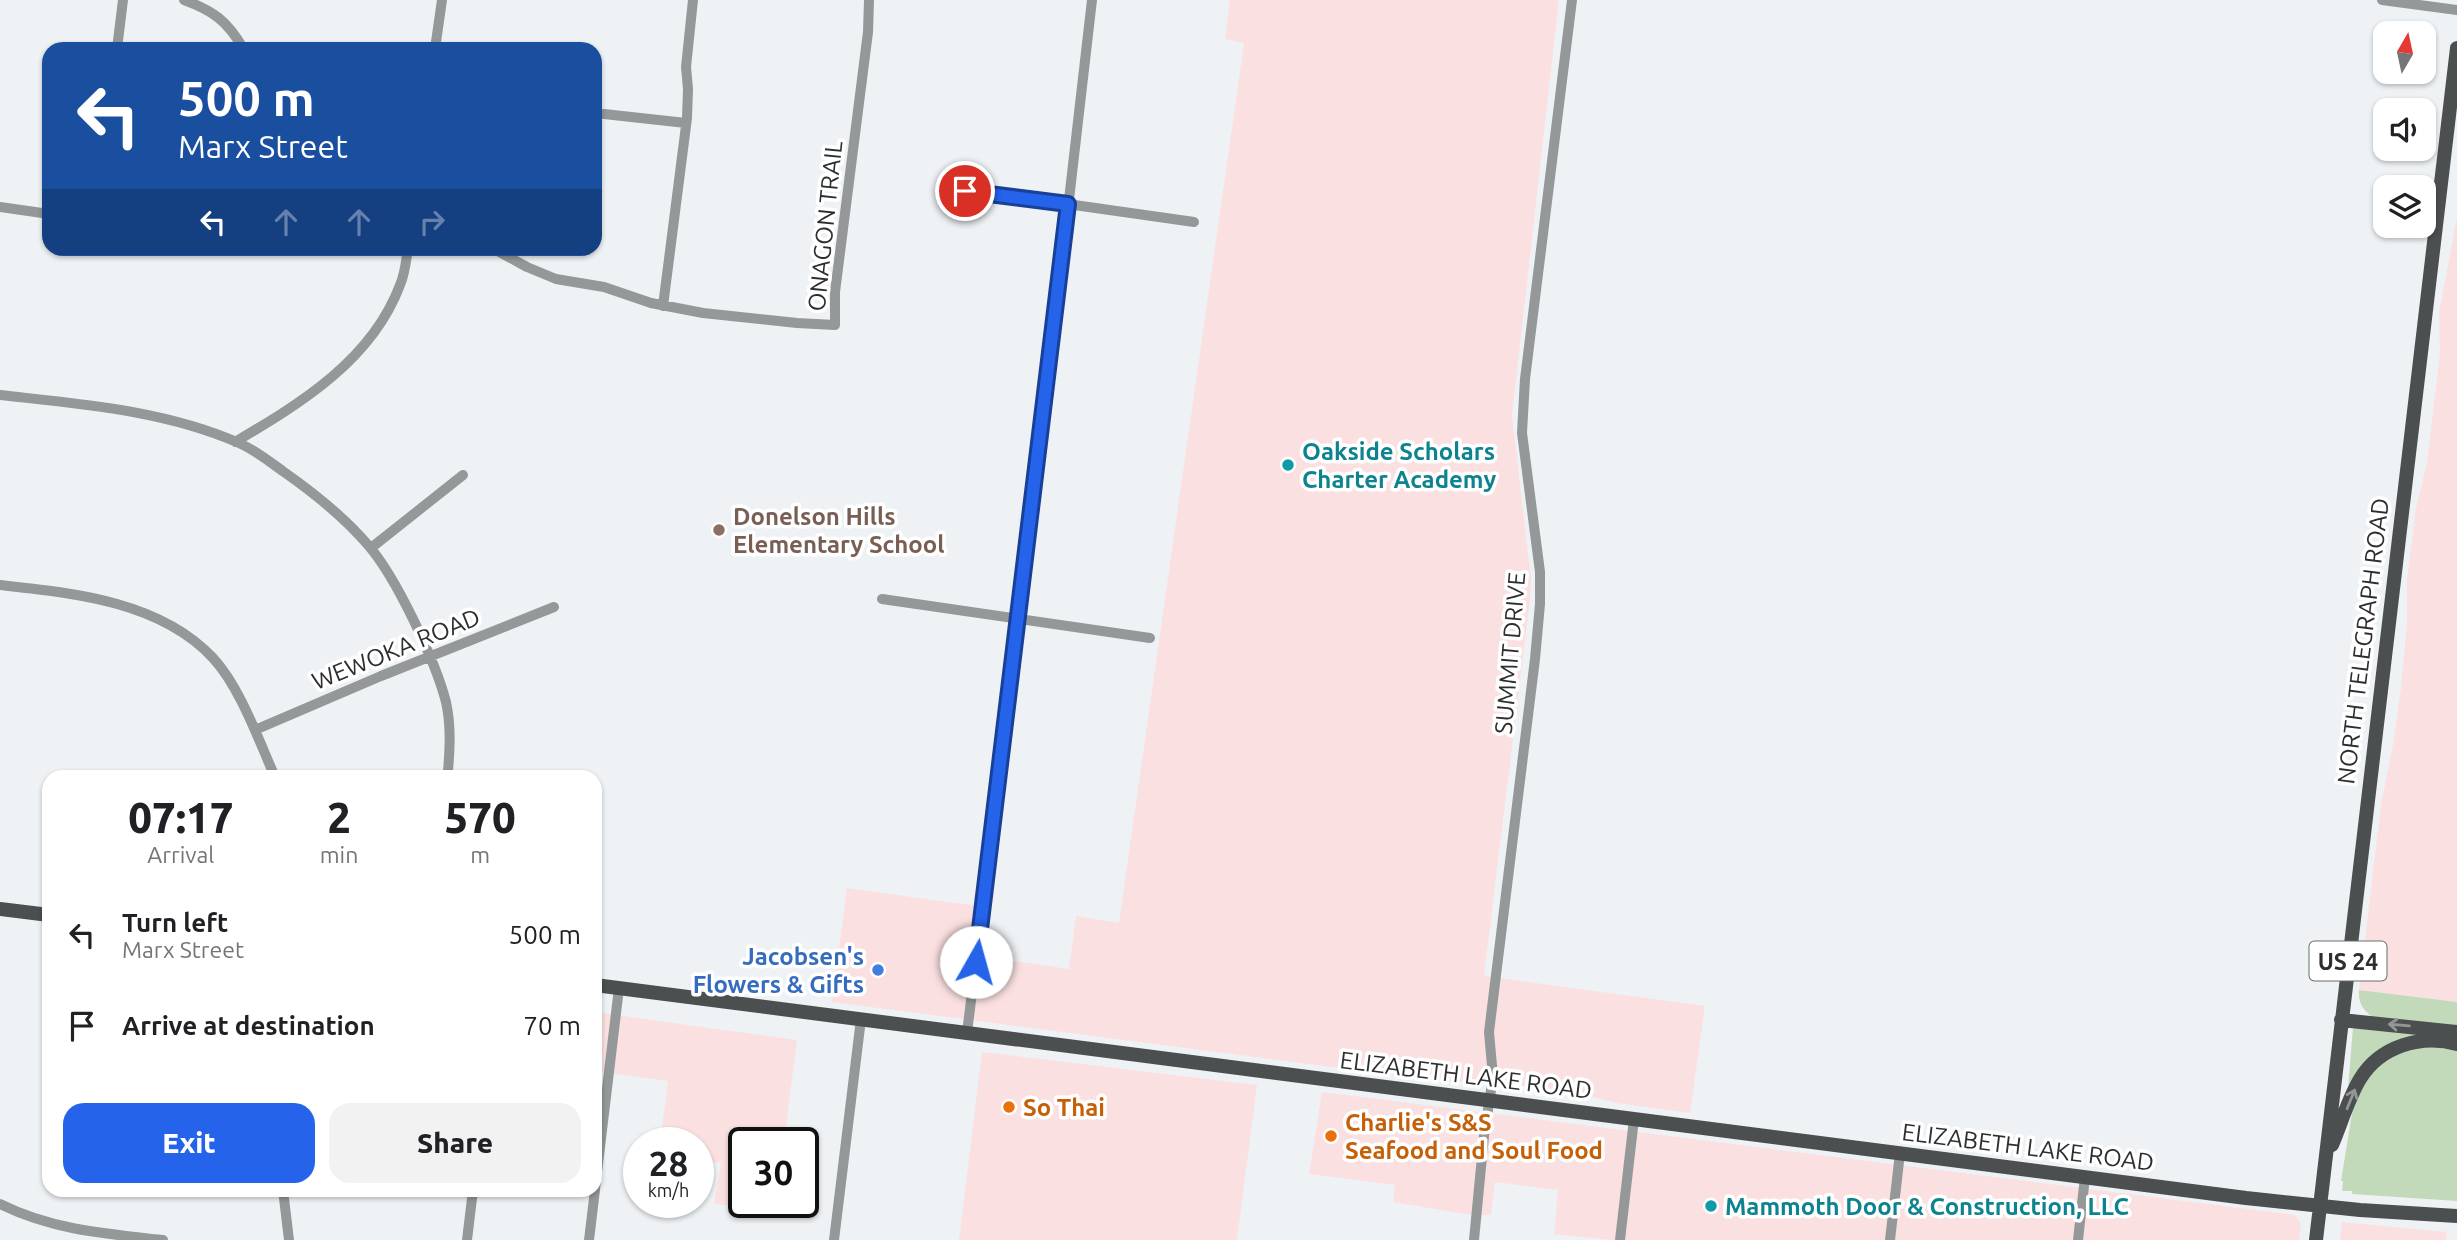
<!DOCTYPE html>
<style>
:root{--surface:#fff;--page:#f2f2f2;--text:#202124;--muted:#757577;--accent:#2563eb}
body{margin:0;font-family:Ubuntu,sans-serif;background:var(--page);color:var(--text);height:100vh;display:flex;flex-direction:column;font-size:26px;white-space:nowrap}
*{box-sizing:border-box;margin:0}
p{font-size:23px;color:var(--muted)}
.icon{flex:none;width:38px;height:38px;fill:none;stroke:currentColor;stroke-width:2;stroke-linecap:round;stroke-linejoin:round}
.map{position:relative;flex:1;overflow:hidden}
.side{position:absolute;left:42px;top:770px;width:560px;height:427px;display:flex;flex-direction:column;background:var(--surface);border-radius:21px;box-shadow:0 2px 5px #0004}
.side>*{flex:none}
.banner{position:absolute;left:42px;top:42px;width:560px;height:214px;border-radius:21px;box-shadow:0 2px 5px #0004;background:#1a4fa0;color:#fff;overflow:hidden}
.needle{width:46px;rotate:9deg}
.tools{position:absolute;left:2373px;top:21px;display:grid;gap:14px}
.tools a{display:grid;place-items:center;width:63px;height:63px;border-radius:14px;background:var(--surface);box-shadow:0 2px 5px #0004;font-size:35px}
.speed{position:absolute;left:623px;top:1127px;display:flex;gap:14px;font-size:35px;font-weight:700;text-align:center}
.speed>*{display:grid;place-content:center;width:91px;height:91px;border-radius:50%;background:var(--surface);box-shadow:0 2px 5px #0004;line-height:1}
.speed small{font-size:18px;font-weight:400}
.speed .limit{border:4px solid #111;border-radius:10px;background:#fff;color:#111}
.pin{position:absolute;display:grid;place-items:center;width:60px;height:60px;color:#fff;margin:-30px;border:4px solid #fff;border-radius:50%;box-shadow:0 2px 7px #0007}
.me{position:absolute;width:77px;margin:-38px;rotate:7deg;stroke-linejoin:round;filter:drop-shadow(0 0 5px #0008)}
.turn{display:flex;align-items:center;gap:24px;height:147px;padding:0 21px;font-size:32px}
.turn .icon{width:91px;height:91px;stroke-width:2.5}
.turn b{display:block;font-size:49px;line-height:60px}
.lanes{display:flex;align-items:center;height:66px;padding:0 21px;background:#0003;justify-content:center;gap:35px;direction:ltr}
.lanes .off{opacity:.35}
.eta{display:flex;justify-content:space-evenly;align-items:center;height:119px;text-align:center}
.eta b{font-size:42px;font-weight:800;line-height:49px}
.cta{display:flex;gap:14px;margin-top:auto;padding:14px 21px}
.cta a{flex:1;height:80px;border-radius:21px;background:var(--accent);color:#fff;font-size:28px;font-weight:800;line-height:80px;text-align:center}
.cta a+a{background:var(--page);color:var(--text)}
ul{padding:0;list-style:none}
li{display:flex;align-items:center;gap:21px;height:91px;padding:0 21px}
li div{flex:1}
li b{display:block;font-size:26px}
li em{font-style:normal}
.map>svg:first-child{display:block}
</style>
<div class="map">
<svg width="2457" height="1240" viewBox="0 0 2457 1240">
<rect width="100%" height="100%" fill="#eef2f5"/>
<path fill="#fbe0e1" d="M1230 0H1559L1512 415 1531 579 1530 599 1484 976 1705 1006 1690 1113 1617 1103 1570 1091 1475 1081 1457 1082 1432 1080 832 1002 847 888 978 906 972 955 1069 969 1076 916 1119 923 1244 43 1225 39Z
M2457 216V1002L2359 990 2381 805 2393 744 2401 687 2407 623V580L2416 508 2427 463 2440 353 2439 314Z
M595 1012 797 1040 784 1143H744V1202H776L775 1211 714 1204 721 1163 698 1161V1143H660L668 1081 595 1071Z
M982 1052 1257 1085 1237 1240H959Z
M1322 1092 2295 1215 2301 1224 2299 1240H1610L1554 1234 1558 1190 1495 1182 1491 1215 1465 1214 1393 1202 1395 1185 1309 1174Z
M2342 1222 2447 1232 2446 1240H2340Z"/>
<path fill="#c2daba" d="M2359 990 2457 1002V1028L2373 1017C2363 1010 2358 1003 2359 990Z
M2353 1027 2449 1034 2416 1036 2348 1089Z
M2417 1045 2457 1050V1201L2352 1194V1191H2342L2343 1181H2341L2355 1095 2381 1061Z"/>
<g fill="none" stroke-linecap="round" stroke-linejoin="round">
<path stroke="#959898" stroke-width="10" d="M184 0C214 11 227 21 243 48
M2382 0 2457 10
M117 49 123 0
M435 49 442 0
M604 114 686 123
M943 189 1025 198 1194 222
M0 207 49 214
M492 248 527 267 556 279 604 287 651 303 703 313 797 323 835 325V292L868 32 869 0
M663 306 687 118 688 89 686 67 693 0
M0 395C80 404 164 410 239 443 255 450 270 462 284 472 314 493 344 517 368 545 396 577 435 660 446 702 451 725 450 747 448 771
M235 442C301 403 372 360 400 285 405 274 406 261 408 248
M371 548 463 475
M0 585C73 593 160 601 213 658 240 687 259 741 275 777
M882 599 1150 638
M255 730 381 676 554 607
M967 1033 1061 269 1092 0
M595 1189 619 988
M283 1190 289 1240
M0 1204C52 1230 107 1234 163 1240
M467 1240 473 1190
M589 1240 595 1190
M834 1240 861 1019
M1474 1240 1484 1136 1493 1077 1489 1032 1535 659 1540 604V572L1522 433 1525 379 1572 0
M1620 1240 1634 1119
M1890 1240 1900 1153
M2078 1240 2085 1177"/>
<path stroke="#4b4f50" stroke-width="14" d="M0 909 49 915
M595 985 2246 1198 2360 1210 2457 1216
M2341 1020 2457 1032
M2332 1145C2341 1124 2348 1099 2360 1079 2380 1046 2421 1034 2457 1044
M2316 1240 2457 48"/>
</g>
<defs><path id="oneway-shaft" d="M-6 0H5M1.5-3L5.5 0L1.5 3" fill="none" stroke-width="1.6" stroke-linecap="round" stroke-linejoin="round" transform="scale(1.75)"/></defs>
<g stroke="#939596">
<use href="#oneway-shaft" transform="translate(2399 1025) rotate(-175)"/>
<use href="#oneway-shaft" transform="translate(2351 1099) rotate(-68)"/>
</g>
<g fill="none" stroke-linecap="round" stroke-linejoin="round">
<g stroke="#184099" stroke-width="18">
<path id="route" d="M965 191 1068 204 976 962"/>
</g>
<use href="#route" stroke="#2563eb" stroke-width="12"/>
</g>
<g fill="#0f9aa8" stroke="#fff" stroke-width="2.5">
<circle cx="1288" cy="465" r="7"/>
<circle cx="1711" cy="1206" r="7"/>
</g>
<circle fill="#8d6e63" stroke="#fff" stroke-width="2.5" cx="719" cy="530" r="7"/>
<circle fill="#3f7fe0" stroke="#fff" stroke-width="2.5" cx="878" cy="970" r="7"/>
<g fill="#e8710a" stroke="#fff" stroke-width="2.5">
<circle cx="1009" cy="1107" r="7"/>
<circle cx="1331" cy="1136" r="7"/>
</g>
<g text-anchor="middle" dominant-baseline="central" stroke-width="7" stroke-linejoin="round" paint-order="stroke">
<rect fill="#fff" stroke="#6b6d6d" stroke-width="2" x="2309.5" y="941.5" width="77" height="39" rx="5"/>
<g font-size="23" font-weight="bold" fill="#2c2e2f">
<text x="2348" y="961">US 24</text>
</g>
<g font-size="24" fill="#2c2e2f" stroke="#fff">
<text transform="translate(825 226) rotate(-84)">ONAGON TRAIL</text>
<text transform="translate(2363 641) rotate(-83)">NORTH TELEGRAPH ROAD</text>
<text transform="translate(396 649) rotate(-22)">WEWOKA ROAD</text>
<text transform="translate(1510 653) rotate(-85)">SUMMIT DRIVE</text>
<text transform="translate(1466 1075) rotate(7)">ELIZABETH LAKE ROAD</text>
<text transform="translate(2028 1147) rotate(7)">ELIZABETH LAKE ROAD</text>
</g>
<g font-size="24" font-weight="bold" fill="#0d838f" stroke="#fff" text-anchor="start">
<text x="1302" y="451">Oakside Scholars<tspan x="1302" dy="28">Charter Academy</tspan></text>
<text x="1725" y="1206">Mammoth Door &amp; Construction, LLC</text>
</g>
<g font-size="24" font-weight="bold" fill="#785e54" stroke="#fff" text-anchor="start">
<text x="733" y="516">Donelson Hills<tspan x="733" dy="28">Elementary School</tspan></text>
</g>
<g font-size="24" font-weight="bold" fill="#366cbe" stroke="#fff" text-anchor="end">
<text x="864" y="956">Jacobsen's<tspan x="864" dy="28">Flowers &amp; Gifts</tspan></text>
</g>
<g font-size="24" font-weight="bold" fill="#c56008" stroke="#fff" text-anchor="start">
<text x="1023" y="1107">So Thai</text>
<text x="1345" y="1122">Charlie's S&amp;S<tspan x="1345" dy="28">Seafood and Soul Food</tspan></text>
</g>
</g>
</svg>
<div class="tools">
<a><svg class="needle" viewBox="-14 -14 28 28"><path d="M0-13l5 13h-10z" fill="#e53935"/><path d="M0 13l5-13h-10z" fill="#757577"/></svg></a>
<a><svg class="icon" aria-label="sound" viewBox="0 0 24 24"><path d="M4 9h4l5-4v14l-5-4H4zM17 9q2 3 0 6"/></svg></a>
<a><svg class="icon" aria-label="layers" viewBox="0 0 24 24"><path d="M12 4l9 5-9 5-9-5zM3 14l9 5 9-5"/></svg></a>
</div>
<div class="speed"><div>28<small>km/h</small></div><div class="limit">30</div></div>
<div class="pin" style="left:965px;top:191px;background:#d93025"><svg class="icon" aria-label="arrive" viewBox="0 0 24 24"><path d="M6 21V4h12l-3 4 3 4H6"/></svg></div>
<svg class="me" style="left:976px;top:962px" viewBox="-20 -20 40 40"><circle r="19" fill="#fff"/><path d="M0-13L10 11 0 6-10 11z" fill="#2563eb"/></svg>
<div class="banner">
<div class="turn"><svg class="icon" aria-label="left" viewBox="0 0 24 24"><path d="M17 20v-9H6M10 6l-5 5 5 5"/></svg><div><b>500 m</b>Marx Street</div></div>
<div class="lanes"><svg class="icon" aria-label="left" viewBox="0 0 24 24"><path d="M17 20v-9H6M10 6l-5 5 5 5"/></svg><svg class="icon off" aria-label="ahead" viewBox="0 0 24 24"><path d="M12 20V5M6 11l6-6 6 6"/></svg><svg class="icon off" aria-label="ahead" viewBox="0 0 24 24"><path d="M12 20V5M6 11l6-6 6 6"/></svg><svg class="icon off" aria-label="right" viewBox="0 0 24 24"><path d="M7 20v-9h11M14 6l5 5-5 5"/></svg></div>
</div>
<section class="side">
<div class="eta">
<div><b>07:17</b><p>Arrival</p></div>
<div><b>2</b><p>min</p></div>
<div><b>570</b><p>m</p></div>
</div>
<ul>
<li><svg class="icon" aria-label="left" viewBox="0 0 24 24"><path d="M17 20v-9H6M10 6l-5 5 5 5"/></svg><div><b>Turn left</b><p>Marx Street</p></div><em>500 m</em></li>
<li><svg class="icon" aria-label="arrive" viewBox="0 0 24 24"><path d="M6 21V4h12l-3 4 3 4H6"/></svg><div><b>Arrive at destination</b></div><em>70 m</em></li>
</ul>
<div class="cta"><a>Exit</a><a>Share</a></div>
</section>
</div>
